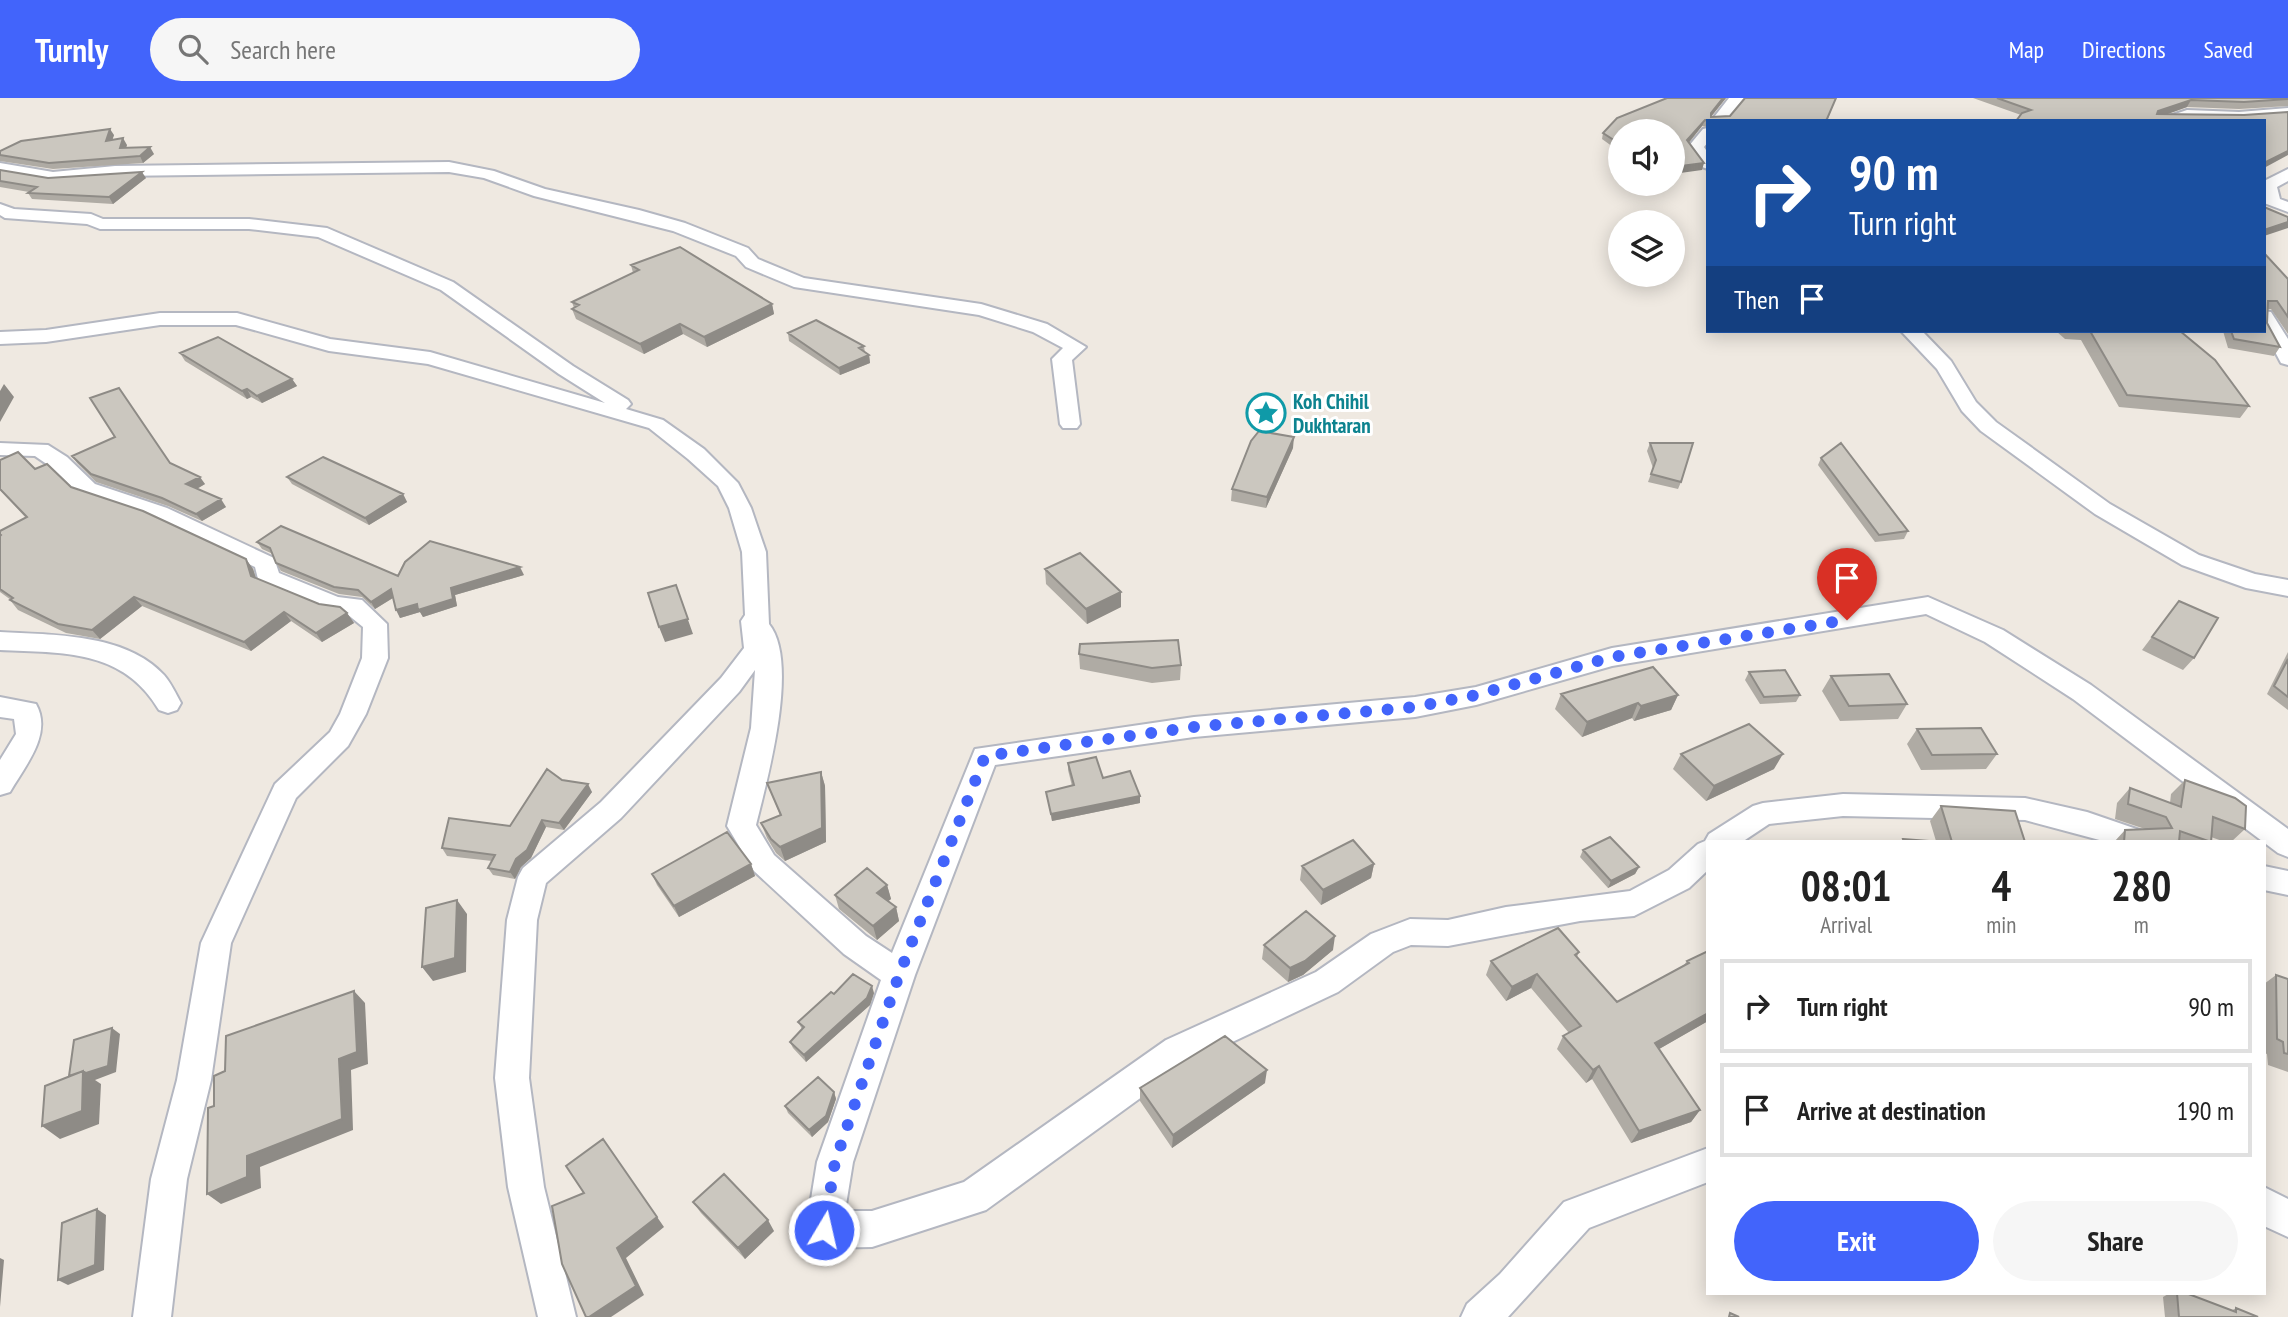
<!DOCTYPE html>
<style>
:root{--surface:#fff;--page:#f6f6f6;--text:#222;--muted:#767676;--line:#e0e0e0;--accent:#4264fb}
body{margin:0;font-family:"PT Sans Narrow",sans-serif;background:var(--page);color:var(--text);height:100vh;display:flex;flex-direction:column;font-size:26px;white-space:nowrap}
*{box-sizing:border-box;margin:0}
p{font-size:23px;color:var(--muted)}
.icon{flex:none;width:38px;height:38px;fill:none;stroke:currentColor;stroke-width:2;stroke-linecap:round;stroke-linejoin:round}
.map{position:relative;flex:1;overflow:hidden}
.drawer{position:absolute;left:1706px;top:742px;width:560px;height:455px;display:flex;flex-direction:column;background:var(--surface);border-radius:0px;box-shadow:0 4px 18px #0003}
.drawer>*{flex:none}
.guide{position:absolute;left:1706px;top:21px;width:560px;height:214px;border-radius:0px;box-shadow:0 4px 18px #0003;background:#1a4fa0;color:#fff;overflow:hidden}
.controls{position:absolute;left:1608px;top:21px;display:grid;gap:14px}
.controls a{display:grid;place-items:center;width:77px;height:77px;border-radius:50%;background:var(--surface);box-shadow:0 4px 18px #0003;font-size:35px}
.pin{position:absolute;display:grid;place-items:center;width:60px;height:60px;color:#fff;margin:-72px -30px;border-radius:50% 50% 50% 0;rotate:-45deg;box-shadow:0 0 7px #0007}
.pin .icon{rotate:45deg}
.me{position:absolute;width:77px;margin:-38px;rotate:9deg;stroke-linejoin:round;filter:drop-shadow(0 0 5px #0008)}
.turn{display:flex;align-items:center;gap:24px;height:147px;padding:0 28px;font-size:32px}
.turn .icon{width:91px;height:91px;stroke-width:2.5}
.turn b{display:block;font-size:49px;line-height:60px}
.then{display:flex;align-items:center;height:66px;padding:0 28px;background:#0003;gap:14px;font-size:26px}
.eta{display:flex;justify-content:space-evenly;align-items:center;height:119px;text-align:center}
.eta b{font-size:42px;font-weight:600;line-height:49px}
.button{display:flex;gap:14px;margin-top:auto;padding:14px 28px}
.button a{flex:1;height:80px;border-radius:42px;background:var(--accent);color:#fff;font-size:28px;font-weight:600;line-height:80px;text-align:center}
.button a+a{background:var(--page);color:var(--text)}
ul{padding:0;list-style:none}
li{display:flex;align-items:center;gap:21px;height:94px;margin:0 14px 10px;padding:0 14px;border:4px solid var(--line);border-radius:0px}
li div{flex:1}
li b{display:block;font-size:26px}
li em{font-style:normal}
header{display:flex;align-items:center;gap:42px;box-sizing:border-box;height:98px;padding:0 35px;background:var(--accent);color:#fff}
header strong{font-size:33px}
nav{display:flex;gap:38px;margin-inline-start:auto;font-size:24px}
.search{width:490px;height:63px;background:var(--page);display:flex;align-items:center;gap:18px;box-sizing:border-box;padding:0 24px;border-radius:38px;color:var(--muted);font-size:26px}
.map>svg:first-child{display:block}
</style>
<header>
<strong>Turnly</strong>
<div class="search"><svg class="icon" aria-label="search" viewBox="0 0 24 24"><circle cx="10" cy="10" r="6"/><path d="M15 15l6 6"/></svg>Search here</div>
<nav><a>Map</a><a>Directions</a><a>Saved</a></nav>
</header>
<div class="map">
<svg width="2288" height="1219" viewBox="0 0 2288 1219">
<rect width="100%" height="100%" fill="#efe9e1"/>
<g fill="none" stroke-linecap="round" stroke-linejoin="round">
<g stroke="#b4b7c1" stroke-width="4">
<path id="minor" d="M1729 0H1744L1726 23H1711Z
M2288 10V18L2239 22 2188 20 2155 23 2187 12 2239 14Z
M1708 30V44L1704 49 1708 55V71L1702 69 1688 49 1703 31Z
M449 64 494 73 545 91 639 112 685 125 748 150 758 161 804 180 981 206 1047 226 1086 249 1072 262 1080 326 1077 330H1063L1060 326 1052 261 1063 250 1033 234 979 217 794 189 746 169 736 158 673 133 534 98 484 80 449 74 115 78 53 84 0 75V65L53 74 115 68Z
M2288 71V83L2277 89 2280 101 2288 104V114L2264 105V83Z
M0 106 14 111 91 116 103 121H249L327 130 453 184 573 268 628 302 631 306 626 311 663 322 704 351 738 385 751 410 766 454 769 526C800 564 767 682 756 727L774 757 866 838 892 855 975 651 1194 619 1415 599 1476 589 1612 550 1928 499 2003 532 2091 587 2288 731V759L2278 755 2073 601 1985 544 1926 516 1612 568 1476 607 1415 619 1194 639 995 667 915 877 853 1064 845 1113H872L964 1084 1166 942 1316 874 1371 836 1410 821 1448 822 1506 809 1630 793 1669 772 1698 746 1705 743 1709 736 1753 708 1763 705 1843 696 2025 700 2087 714 2151 736 2155 744H2107L2025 722 1843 718 1769 726 1742 744H1708V772L1689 790 1634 818 1580 823 1448 848 1411 847 1393 854 1338 894 1190 964 986 1112 872 1149 824 1150 811 1145 806 1132 817 1064 881 882 844 856 754 773 727 728 751 630 755 572 739 594 621 720 546 785 537 822 529 980 544 1089 576 1219H538L508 1089 495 980 507 822 518 779 523 770 601 704 721 580 744 550 741 523 745 517 742 454 729 410 718 388 688 361 649 330 428 266 329 253 236 227H160L46 244 0 246V234L46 232 160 215H237L330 241 430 254 605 305 559 276 441 192 318 139 249 131H100L87 126 5 120 0 117Z
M2264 213 2271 214 2288 241V267L2281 265 2264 233Z
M1901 233 1923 234 1951 263 1976 304 1996 324 2110 406 2199 457 2255 476 2288 482V498L2246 490 2182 467 2095 416 1981 333 1962 313 1937 271Z
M0 345 48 347 67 359 95 386 167 410 274 460 279 475 338 499 362 502 387 526 388 560 366 616 348 648 296 700 231 845 211 982 187 1081 171 1219H133L151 1081 177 982 201 845 275 686 330 634 340 616 362 560 363 529 347 516 326 513 259 485 255 469 151 420 79 396 51 369 35 358 0 357Z
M0 534C53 537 125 535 164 577 171 585 176 596 181 605L177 612 168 615 159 612C123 551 63 555 0 552Z
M0 599 36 606C53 636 25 668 10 694L0 697V662L16 636 14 621 0 619Z
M2264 768 2288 773V797L2264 792Z
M1708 1050V1084L1589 1130 1508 1219H1461L1467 1206 1500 1176 1564 1104Z
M2264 1089 2288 1101V1139L2264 1128Z"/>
</g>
<use href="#minor" fill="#fff" fill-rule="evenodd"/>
</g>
<path fill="#afaba4" d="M1667 0H1726L1711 19 1730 18 1836 0 1827 23H1708V29L1702 28 1689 45 1702 72 1620 33V54L1602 41 1603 35Z
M1973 0H2288V8L2239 11 2187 9 2167 16 2021 17Z
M114 37 112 42 127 47 126 50 154 56 143 65 53 71 0 63V53Z
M0 72 48 80H146L113 106 32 101 28 95 29 94 0 89Z
M2264 155 2288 181V236L2271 211H2268L2267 225 2280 249 2274 258 2228 250 2223 233H2264Z
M631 167 772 206 774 216 707 249 683 236 644 256 576 221 572 211 574 210 572 204 633 175Z
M2056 233H2180L2249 308 2240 320 2119 309 2081 242 2065 241Z
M788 235 864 248 865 255 869 257 870 265 840 277 789 243Z
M180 255 292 281 297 288 262 305 251 299 247 301 185 263Z
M1650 345 1681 384 1678 391 1648 384 1653 370 1647 353Z
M1293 350 1266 410 1231 403 1232 391Z
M72 358 170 365 205 386 197 391 226 409 202 423 168 408 96 384 77 365Z
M1821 360 1908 433 1904 441 1875 444 1818 367Z
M0 362 35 371 71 389 246 461 253 471 256 480 319 506 347 515 354 525 322 544 291 523 251 553 142 508 100 541 66 535 18 512 10 502H11L0 494V433L26 420 0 392Z
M287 379 403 396 407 404 369 427 292 386Z
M257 444 398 478 524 477 455 497 457 508 423 519 420 514 400 520 393 500 375 511 362 499 339 496 281 473 276 465 273 456 262 451Z
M1045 471 1121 494V509L1087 526 1046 486Z
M2179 503 2194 560 2183 572 2142 552Z
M2288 554V612L2267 596Z
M1079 556 1181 567 1180 582 1152 585 1080 571Z
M1749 574 1800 597 1796 604 1760 606 1745 582Z
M1831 578 1907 606 1898 621 1840 623 1822 593Z
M1561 596 1678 597 1671 612 1634 623 1632 620 1582 639 1555 611Z
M1917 631 1997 656 1986 671 1921 672 1907 646Z
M1681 656 1774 671 1706 703 1673 671Z
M1068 665 1140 698V705L1052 723 1046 694 1072 688 1068 672Z
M821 674 825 688 826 744 785 763 776 755 767 740 761 725 780 717 767 685Z
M562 682 592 694 564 732 546 729 531 760 521 769 515 781 493 777 488 770 492 763 447 758 442 750 510 728Z
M2185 682 2245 731 2231 744H2225L2211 739V744H2114L2125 732 2145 731 2115 721 2117 705 2130 690 2170 705 2171 696Z
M1941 708 2025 744H1901L1903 741 1936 743 1930 723Z
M1583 752 1639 769 1635 776 1608 790 1580 759Z
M751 766 755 778 679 819 657 787 652 776Z
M1374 766 1371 780 1321 807 1300 782 1302 768Z
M887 787 891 801 888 803 896 809 899 823 877 842 839 811 835 797Z
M1264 847 1333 852 1303 877 1288 884 1262 861Z
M1708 853V923L1659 951 1700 1012 1691 1024 1631 1045 1592 981 1586 985 1557 951 1563 938 1569 935 1531 890 1506 903 1486 877 1491 863 1579 854 1577 859 1617 904 1684 867 1687 863Z
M2276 877 2288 881V974L2268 967 2267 956 2264 955V886Z
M874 895 870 907 806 964 793 950 790 944 802 931 798 924 834 896Z
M1265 985 1172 1050 1140 1003V990Z
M834 994 836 1001 828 1024 812 1039 788 1015 785 1008Z
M693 1104 774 1133 745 1161 701 1115Z
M2170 1195H2186L2231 1213 2236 1210 2258 1219H2165L2163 1199Z"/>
<path fill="#8e8b86" d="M1723 0H1726L1709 21 1711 15Z
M2191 2 2187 9 2154 21 2158 13Z
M1705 22 1702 28 1685 49 1687 42Z
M110 31 114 37 110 49 106 43Z
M123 40 127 47 123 57 120 50Z
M150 49 154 56 143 65 140 58Z
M2288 53V57L2264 70V65Z
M1704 65 1702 72 1673 76V69Z
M142 74 146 80 113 106 109 99Z
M2288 124V130L2264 138V132Z
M772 206 774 216 707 249 704 239Z
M680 226 683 236 644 256 640 246Z
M869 257 870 265 840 277 839 270Z
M292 281 297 288 262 305 257 298Z
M4 286 14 299 0 324V293Z
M247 291 251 299 247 301 242 293Z
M1294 339 1293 350 1266 410 1267 399Z
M200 379 205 386 191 394 186 386Z
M403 396 407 404 369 427 365 420Z
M221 401 226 409 202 423 196 416Z
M246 461 253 471 258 487 251 478Z
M520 469 524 477 455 497 457 508 423 519 420 514 400 520 396 512 451 490Z
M391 491 396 498 375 511 371 504Z
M1121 494V509L1087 526 1086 511Z
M134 499 142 508 100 541 92 532Z
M681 502 693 536 665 544 659 529Z
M284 514 291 523 251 553 244 544Z
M347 515 354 525 322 544 316 535Z
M1678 597 1671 612 1634 623 1641 608Z
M1638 605 1632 620 1582 639 1587 624Z
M1783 656 1774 671 1706 703 1714 688Z
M821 674 825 688 826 744 785 763 780 749Z
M588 686 592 694 564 732 559 725Z
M1140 698V705L1052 723 1051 716Z
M542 722 546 729 531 760 521 769 515 781 510 774 516 761Z
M751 766 755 778 679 819 674 808Z
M1374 766 1371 780 1321 807 1323 792Z
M1639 769 1635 776 1608 790 1611 783Z
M887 787 891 801 881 809 877 795Z
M457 802 467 816 466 874 433 883 422 869Z
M896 809 899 823 877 842 873 828Z
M1335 838 1333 852 1303 877 1288 884 1290 870Z
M1537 876 1531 890 1506 903 1512 889Z
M872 888 874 895 870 907 806 964 804 957Z
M354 893 365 905 368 966 351 972 353 1032 260 1069 261 1090 221 1106 207 1096 247 1058 339 961Z
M1708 915V923L1647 958 1655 945Z
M112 930 120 936 116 974 95 982 101 986 99 1026 60 1041 42 1028 83 973Z
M1599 968 1592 981 1586 985 1593 972Z
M1267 972 1265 985 1172 1050 1173 1037Z
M834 994 836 1001 828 1024 812 1039 809 1032Z
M1700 1012 1691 1024 1631 1045 1639 1033Z
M603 1041 664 1129 626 1160 644 1197 611 1219H589L617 1150Z
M97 1111 106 1117 104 1172 68 1187 58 1182Z
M768 1122 774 1133 745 1161 738 1150Z
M0 1160 4 1162 0 1209Z"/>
<path fill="#cbc7bf" stroke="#8e8b86" stroke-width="2" d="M1667 0H1723L1711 15V19L1730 18 1745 0H1836L1827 21 1825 23 1705 22 1687 42 1704 65 1673 69V33H1620V46L1603 35 1617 20Z
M1997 0H2288V1L2244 4 2191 2 2158 13 2157 16 2244 17 2288 14V53L2264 65V23H2016L2022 15 2031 12Z
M110 31 106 43 123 40 120 50 150 49 140 58 49 65 0 57V53L21 43Z
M0 72 48 80 142 74 109 99 28 95 37 89 0 83Z
M2264 109 2288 119V124L2264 132Z
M680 149 772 206 704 239 680 226 640 246 572 211 579 207 572 204 639 172 631 167Z
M2264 155 2288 181V219L2277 203H2268L2267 225 2280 249 2234 241 2231 233H2264Z
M816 222 864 248 859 250 869 257 839 270 788 235Z
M2090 233H2180L2215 262 2249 308 2127 297Z
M218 239 292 281 257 298 247 291 242 293 180 255Z
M119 290 170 365 200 379 186 386 221 401 196 416 162 400 91 376 72 358 115 339 90 300Z
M1259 333 1294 339 1267 399 1232 391 1251 343Z
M1650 345H1693L1681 384 1651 376 1656 362Z
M1841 345 1908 433 1879 437 1821 360Z
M18 354 35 371 47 366 71 389 143 413 246 461 251 478 319 506 340 509 347 515 316 535 284 514 244 544 134 499 92 532 58 526 10 502 13 500 0 491V438L1 437 0 436V433L27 419 0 391V362Z
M323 359 403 396 365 420 287 379Z
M281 428 398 478 405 464 430 443 520 469 451 490 453 501 418 512 417 506 396 512 391 491 371 504 358 492 334 489 276 465 270 450 257 444Z
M1080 455 1121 494 1086 511 1045 471Z
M676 487 688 521 659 529 648 495Z
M2179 503 2218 520 2194 560 2152 539Z
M1178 542 1181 567 1152 570 1079 556 1080 546Z
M2288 561V599L2274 588Z
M1653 569 1678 597 1641 608 1638 605 1587 624 1561 596Z
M1785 572 1800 597 1764 599 1749 574Z
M1889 576 1907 606 1849 608 1831 578Z
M1749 626 1783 656 1714 688 1681 656Z
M1981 630 1997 656 1932 657 1917 631Z
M1096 659 1103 680 1130 673 1140 698 1051 716 1046 694 1074 687 1068 665Z
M547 671 562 682 588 686 559 725 542 722 527 752 516 761 510 774 488 770 495 757 442 750 449 720 510 728Z
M821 674 822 730 780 749 771 741 761 725 781 717 767 685Z
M2185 682 2235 700 2246 708 2245 731 2213 719 2211 744 2180 733 2179 744H2124L2125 732 2172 730 2166 719 2128 706 2130 690 2181 709Z
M1941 708 2015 713 2025 744H1952Z
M727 734 751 766 674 808 652 776Z
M1610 739 1639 769 1611 783 1583 752Z
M1903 741 1942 744H1904Z
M1353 742 1374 766 1323 792 1302 768Z
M867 770 887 787 877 795 896 809 873 828 835 797Z
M457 802 455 860 422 869 426 810Z
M1306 813 1335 838 1305 863 1290 870 1264 847Z
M1558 830 1579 854 1575 857 1617 904 1689 865 1687 863 1708 853V915L1655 945 1700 1012 1639 1033 1599 968 1593 972 1563 938 1581 928 1537 876 1512 889 1491 863Z
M853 876 872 888 867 900 804 957 790 944 804 929 798 924 831 894 834 896Z
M2276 877 2288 881V956L2284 955 2283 944 2277 941Z
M354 893 357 954 339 961 342 1021 247 1058V1079L207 1096 208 1010 214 1008V978L225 973 226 938Z
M112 930 108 968 86 975 83 973 69 978 74 942Z
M1225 938 1267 972 1173 1037 1140 990Z
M83 973 82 1013 42 1028 45 988Z
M818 979 834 994 826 1018 809 1032 785 1008Z
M603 1041 657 1119 617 1150 636 1188 589 1219H586L562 1166 552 1108 584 1095 566 1068Z
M724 1076 768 1122 738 1150 693 1104Z
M97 1111 95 1167 58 1182 62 1125Z
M2177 1195H2186L2236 1214V1210L2258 1219H2179Z
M1730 1215 1739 1219H1729Z"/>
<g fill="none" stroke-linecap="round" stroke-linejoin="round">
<path stroke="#4264fb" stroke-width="12" stroke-dasharray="0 21.6" d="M824 1132 835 1064 899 877 985 658 1194 629 1415 609 1476 597 1612 559 1847 522"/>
</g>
<defs>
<g id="sight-ring" transform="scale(2.0125)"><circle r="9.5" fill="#fff" stroke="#0f9aa8" stroke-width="1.5"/><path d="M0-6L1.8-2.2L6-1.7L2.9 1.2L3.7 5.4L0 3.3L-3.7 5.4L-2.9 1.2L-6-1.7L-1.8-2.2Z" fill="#0f9aa8"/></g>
</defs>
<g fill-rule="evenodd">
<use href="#sight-ring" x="1266" y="315"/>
</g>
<g text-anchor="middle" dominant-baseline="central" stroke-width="6" stroke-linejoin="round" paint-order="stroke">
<g font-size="21" font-weight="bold" fill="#0d838f" stroke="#fff" text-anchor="start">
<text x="1293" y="303">Koh Chihil<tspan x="1293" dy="24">Dukhtaran</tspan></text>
</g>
</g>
</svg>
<div class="controls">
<a><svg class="icon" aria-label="sound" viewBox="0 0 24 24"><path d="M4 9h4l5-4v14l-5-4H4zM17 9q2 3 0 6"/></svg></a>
<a><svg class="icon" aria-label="layers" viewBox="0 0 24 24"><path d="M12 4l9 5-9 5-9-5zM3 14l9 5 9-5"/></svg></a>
</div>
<div class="pin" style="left:1847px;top:522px;background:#d93025"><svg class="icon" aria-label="arrive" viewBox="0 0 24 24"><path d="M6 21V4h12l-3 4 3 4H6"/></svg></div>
<svg class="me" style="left:824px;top:1132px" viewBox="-20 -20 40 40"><circle r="17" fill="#4264fb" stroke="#fff" stroke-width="3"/><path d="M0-11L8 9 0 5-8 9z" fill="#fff"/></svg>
<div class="guide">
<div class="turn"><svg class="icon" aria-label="right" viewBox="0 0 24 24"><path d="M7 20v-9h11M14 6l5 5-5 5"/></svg><div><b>90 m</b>Turn right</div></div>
<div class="then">Then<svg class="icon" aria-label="arrive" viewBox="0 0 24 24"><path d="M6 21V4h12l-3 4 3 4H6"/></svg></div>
</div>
<section class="drawer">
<div class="eta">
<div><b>08:01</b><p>Arrival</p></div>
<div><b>4</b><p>min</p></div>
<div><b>280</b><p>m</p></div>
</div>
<ul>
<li><svg class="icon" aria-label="right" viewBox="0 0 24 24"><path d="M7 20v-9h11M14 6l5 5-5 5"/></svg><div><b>Turn right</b></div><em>90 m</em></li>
<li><svg class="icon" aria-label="arrive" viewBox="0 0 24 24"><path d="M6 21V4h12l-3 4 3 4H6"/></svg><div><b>Arrive at destination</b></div><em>190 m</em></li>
</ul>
<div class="button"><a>Exit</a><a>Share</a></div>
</section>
</div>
